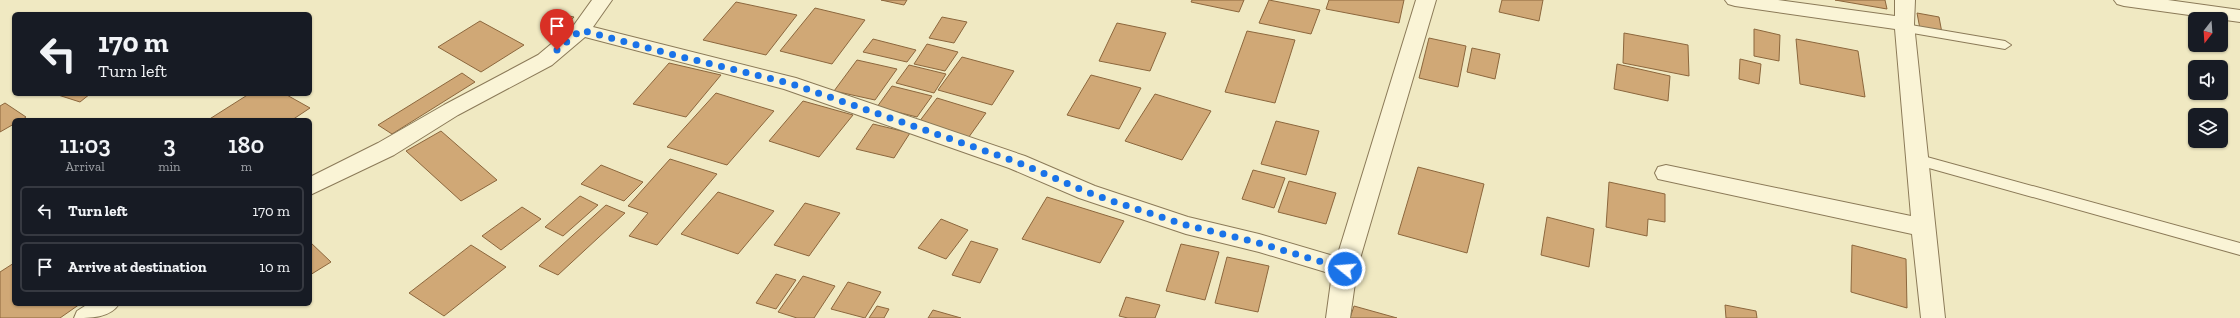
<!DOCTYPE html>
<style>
:root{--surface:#171b24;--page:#20242c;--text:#f1f3f6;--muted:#9ea1a6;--line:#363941}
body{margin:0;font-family:"Zilla Slab",serif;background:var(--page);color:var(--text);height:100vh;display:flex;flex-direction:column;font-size:15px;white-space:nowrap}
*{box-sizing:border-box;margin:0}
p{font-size:13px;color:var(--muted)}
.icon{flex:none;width:22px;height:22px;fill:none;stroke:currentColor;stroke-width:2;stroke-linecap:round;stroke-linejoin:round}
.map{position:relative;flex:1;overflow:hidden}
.side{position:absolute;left:12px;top:118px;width:300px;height:188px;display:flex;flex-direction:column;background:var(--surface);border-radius:6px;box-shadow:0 1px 3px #0004}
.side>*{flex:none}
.banner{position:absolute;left:12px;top:12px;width:300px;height:84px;border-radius:6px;box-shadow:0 1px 3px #0004;background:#171b24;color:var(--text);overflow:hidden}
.needle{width:26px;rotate:197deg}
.tools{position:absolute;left:2188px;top:12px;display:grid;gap:8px}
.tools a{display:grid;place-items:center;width:40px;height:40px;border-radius:6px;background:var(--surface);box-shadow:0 1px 3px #0004;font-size:20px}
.pin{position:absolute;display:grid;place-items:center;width:34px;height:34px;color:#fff;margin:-41px -17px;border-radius:50% 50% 50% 0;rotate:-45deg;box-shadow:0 0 4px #0007}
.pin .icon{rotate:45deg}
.me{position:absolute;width:44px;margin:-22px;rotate:287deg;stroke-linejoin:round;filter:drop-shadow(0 0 3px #0008)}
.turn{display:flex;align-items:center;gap:14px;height:84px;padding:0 20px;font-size:18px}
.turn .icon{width:52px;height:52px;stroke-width:2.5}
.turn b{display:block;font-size:28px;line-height:34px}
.eta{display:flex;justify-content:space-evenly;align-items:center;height:68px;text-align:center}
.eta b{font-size:24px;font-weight:600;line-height:28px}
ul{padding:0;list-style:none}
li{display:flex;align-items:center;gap:12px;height:50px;margin:0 8px 6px;padding:0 12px;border:2px solid var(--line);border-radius:6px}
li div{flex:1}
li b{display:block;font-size:15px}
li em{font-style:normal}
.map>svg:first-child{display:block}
</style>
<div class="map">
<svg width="2240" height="318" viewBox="0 0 2240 318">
<rect width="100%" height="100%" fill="#f0e9c2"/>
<path fill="#d0a876" stroke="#8c673d" d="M881 0H907L904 5Z
M1192 0H1244L1239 12 1191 2Z
M1269 0 1320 10 1311 34 1259 23Z
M1329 0H1404L1399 23 1326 9Z
M1502 0H1543L1539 21 1499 12Z
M1835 0H1885L1887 9Z
M736 2 797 15 766 55 703 40Z
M815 8 865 20 832 64 780 51Z
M555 13 574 17 563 29 544 25Z
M1917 13 1939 17 1942 33 1920 29Z
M942 17 967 22 954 43 929 38Z
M480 21 524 45 481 72 438 47Z
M1117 23 1166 33 1150 71 1099 61Z
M1754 29 1780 35 1779 61 1754 56Z
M1247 31 1295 40 1275 103 1225 92Z
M1624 33 1688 45 1689 76 1623 63Z
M1429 38 1466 46 1458 87 1419 78Z
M873 39 916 50 907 62 863 52Z
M1796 39 1858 51 1865 97 1800 84Z
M927 44 958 52 945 71 914 64Z
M1472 48 1500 54 1495 79 1467 72Z
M962 57 1014 71 992 105 938 90Z
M1740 59 1761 64 1759 84 1739 79Z
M857 60 897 69 875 100 834 91Z
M669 63 721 75 686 117 633 104Z
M1617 64 1670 76 1668 101 1614 89Z
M909 65 946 74 934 93 896 83Z
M462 73 475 82 392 134 378 125Z
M1091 75 1141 88 1119 129 1067 115Z
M892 86 932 96 917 117 877 107Z
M716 93 774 111 727 165 667 147Z
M55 94H90L80 102Z
M249 94H285L310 108 292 120H208Z
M1155 94 1211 111 1182 160 1125 141Z
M937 98 986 113 966 141 916 126Z
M803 101 853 115 819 157 769 141Z
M5 103 26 117 22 120H14V124L0 132V106Z
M1276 121 1319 131 1306 175 1261 164Z
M873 124 910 133 894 158 856 149Z
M441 131 497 180 461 201 406 151Z
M670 159 717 174 657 245 629 236 648 213 628 206Z
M601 165 643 182 624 201 581 184Z
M1418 167 1484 184 1467 253 1398 234Z
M1253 170 1285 178 1274 208 1242 199Z
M1289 181 1336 193 1326 224 1278 212Z
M1609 182 1665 194V222L1648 219 1647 236 1606 227Z
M718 192 774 211 738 254 681 234Z
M580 196 598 205 563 236 545 227Z
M1047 197 1124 221 1100 263 1022 239Z
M805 203 840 213 809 256 774 245Z
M606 205 625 213 558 275 539 266Z
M522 207 541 219 501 250 482 236Z
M1547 217 1594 229 1589 267 1541 255Z
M941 219 968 230 946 259 918 248Z
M971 241 998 249 980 283 952 275Z
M310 242 331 262 310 275Z
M1181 244 1219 252 1205 300 1166 291Z
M471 245 506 267 444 316 409 293Z
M1852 245 1906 259 1907 308 1851 292Z
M1227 257 1269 266 1258 312 1215 303Z
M14 263V304H80L60 318H0V272Z
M776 274 796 280 776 309 756 303Z
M803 276 835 286 814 318H797L778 312Z
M848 282 881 292 865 318 831 309Z
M1126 297 1160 305 1155 318H1128L1119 316Z
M1725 305 1756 311 1757 318H1726Z
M877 306 889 309 884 318H869Z
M1354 306 1397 318H1350Z
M933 310 961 318H928Z"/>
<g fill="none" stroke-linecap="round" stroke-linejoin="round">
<g stroke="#8b7a58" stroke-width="2">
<path id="service" d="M1905 24 2005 41 2011 45 2005 49 1901 31 1899 28 1901 25Z
M1916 154 2240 243V255L1911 163 1909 159 1911 155Z"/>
</g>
<g stroke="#8b7a58" stroke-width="2">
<path id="minor" d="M592 0H612L593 27 796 78 1025 156 1095 186 1188 217 1259 234 1337 257 1416 0H1436L1357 269 1350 318H1326L1332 274 1259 252 1186 234 1079 198 1009 168 784 89 585 37 552 65 458 115 394 155 310 195V177L378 143 444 105 538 55 574 25Z
M1725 0H1778L1895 16V0H1915L1914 24 1945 318H1921L1912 234 1658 179 1655 173 1658 167 1666 165 1911 216 1895 29 1735 6 1728 4Z
M2114 0H2168L2240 10V22L2124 6 2117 4Z
M88 304H119C110 318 91 318 74 318L77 311Z"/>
</g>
<use href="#service" fill="#faf4d6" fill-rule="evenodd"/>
<use href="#minor" fill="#faf4d6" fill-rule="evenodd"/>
</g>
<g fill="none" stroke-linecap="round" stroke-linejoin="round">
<path stroke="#1a73e8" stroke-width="7" stroke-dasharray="0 12.6" d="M557 50 581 30 678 56 789 83 1017 162 1087 192 1115 202 1186 225 1259 243 1345 269"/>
</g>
</svg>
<div class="tools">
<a><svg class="needle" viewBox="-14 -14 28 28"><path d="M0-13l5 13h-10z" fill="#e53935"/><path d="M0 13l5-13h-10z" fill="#9ea1a6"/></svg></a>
<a><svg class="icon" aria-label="sound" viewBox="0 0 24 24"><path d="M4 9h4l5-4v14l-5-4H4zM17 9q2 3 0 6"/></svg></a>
<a><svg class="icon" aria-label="layers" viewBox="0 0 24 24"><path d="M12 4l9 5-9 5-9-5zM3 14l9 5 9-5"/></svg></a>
</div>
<div class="pin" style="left:557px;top:50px;background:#d93025"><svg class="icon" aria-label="arrive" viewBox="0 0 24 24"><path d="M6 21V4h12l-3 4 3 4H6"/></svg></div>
<svg class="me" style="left:1345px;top:269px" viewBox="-20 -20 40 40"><circle r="17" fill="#1a73e8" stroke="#fff" stroke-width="3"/><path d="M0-11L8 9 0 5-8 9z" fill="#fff"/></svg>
<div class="banner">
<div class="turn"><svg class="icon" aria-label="left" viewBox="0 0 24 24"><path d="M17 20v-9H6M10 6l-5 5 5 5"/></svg><div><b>170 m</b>Turn left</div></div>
</div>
<section class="side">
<div class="eta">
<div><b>11:03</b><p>Arrival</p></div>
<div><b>3</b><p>min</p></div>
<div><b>180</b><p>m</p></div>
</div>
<ul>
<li><svg class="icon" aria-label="left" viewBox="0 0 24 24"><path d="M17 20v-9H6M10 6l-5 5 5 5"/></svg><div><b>Turn left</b></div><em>170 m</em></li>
<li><svg class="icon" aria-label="arrive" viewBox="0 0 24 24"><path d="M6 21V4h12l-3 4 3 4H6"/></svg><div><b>Arrive at destination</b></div><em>10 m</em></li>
</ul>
</section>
</div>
